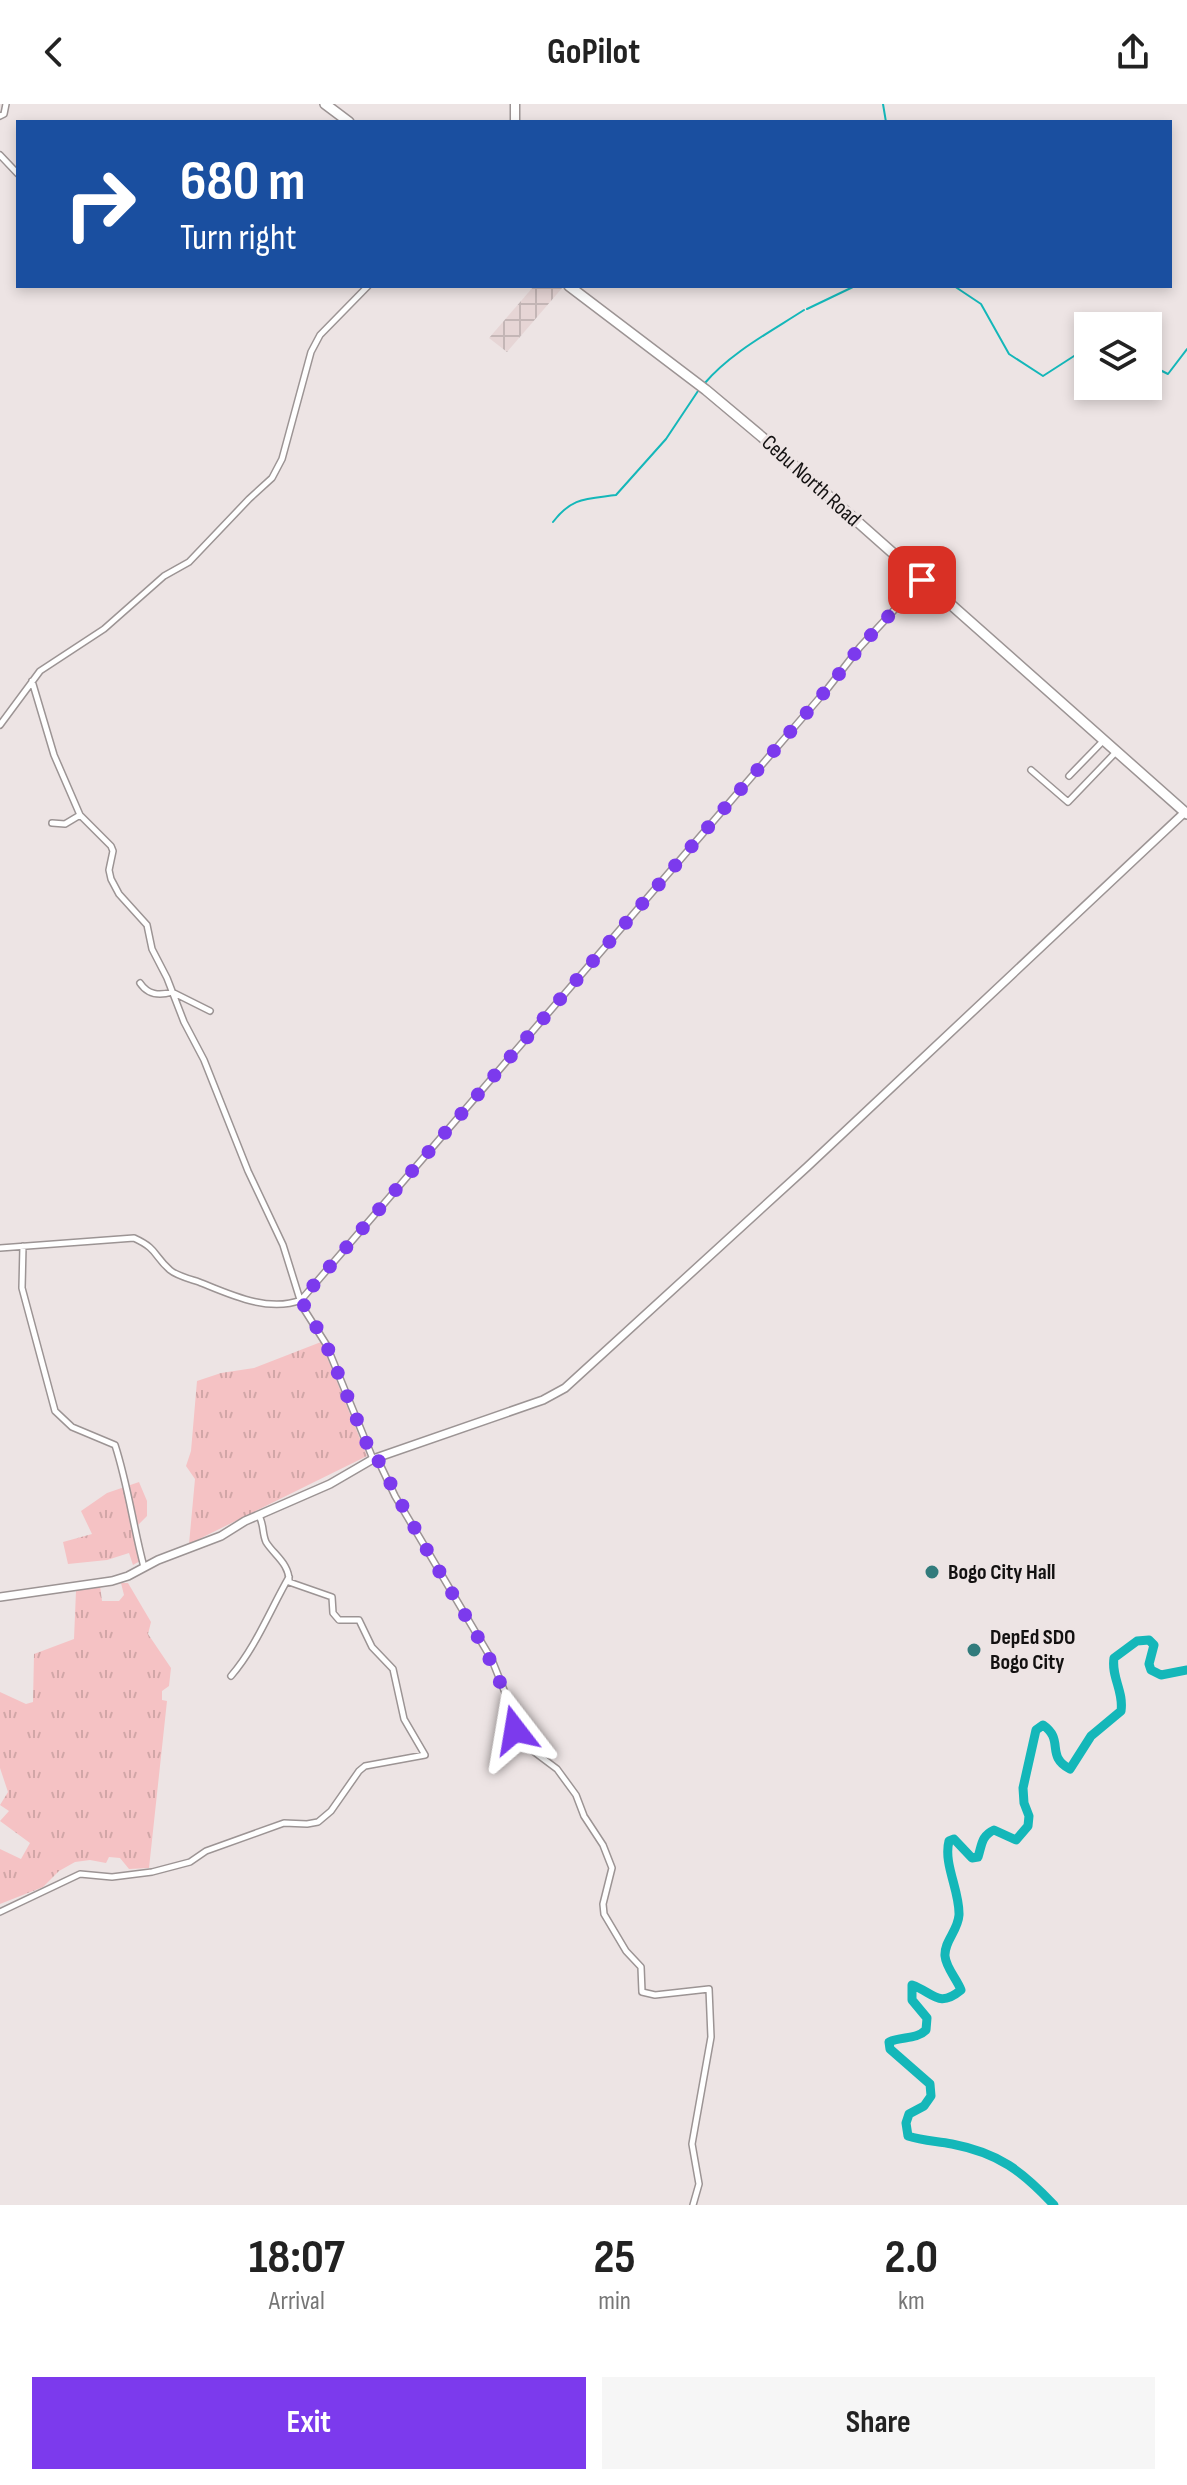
<!DOCTYPE html>
<style>
:root{--surface:#fff;--page:#f6f6f6;--text:#222;--muted:#767676;--accent:#7c3aed}
body{margin:0;font-family:"Sofia Sans Condensed",sans-serif;background:var(--page);color:var(--text);height:100vh;display:flex;flex-direction:column;font-size:30px;white-space:nowrap}
*{box-sizing:border-box;margin:0}
p{font-size:26px;color:var(--muted)}
.icon{flex:none;width:44px;height:44px;fill:none;stroke:currentColor;stroke-width:2;stroke-linecap:round;stroke-linejoin:round}
.map{position:relative;height:2101px;overflow:hidden}
.drawer{display:flex;flex-direction:column;background:var(--surface);flex:1}
.drawer>*{flex:none}
.banner{position:absolute;left:16px;top:16px;width:1156px;height:168px;border-radius:0px;box-shadow:0 4px 12px #0003;background:#1a4fa0;color:#fff;overflow:hidden}
.controls{position:absolute;left:1074px;top:208px;display:grid;gap:16px}
.controls a{display:grid;place-items:center;width:88px;height:88px;border-radius:0px;background:var(--surface);box-shadow:0 4px 12px #0003;font-size:40px}
.pin{position:absolute;display:grid;place-items:center;width:68px;height:68px;color:#fff;margin:-34px;border-radius:16px;box-shadow:0 4px 12px #0006}
.me{position:absolute;width:88px;margin:-44px;rotate:346deg;stroke-linejoin:round;filter:drop-shadow(0 0 6px #0008)}
.turn{display:flex;align-items:center;gap:28px;height:168px;padding:0 32px;font-size:36px}
.turn .icon{width:104px;height:104px;stroke-width:2.5}
.turn b{display:block;font-size:56px;line-height:68px}
.eta{display:flex;justify-content:space-evenly;align-items:center;height:136px;text-align:center}
.eta b{font-size:48px;font-weight:700;line-height:56px}
.action{display:flex;gap:16px;margin-top:auto;padding:16px 32px}
.action a{flex:1;height:92px;border-radius:0px;background:var(--accent);color:#fff;font-size:32px;font-weight:700;line-height:92px;text-align:center}
.action a+a{background:var(--page);color:var(--text)}
header{display:flex;justify-content:space-between;align-items:center;height:104px;padding:0 32px;background:var(--surface);font-size:36px;font-weight:700}
.map>svg:first-child{display:block}
</style>
<header><svg class="icon" aria-label="back" viewBox="0 0 24 24"><path d="M15 5l-7 7 7 7"/></svg>GoPilot<svg class="icon" aria-label="share" viewBox="0 0 24 24"><path d="M12 15V3M7 8l5-5 5 5M5 13v7h14v-7"/></svg></header>
<div class="map">
<svg width="1187" height="2101" viewBox="0 0 1187 2101">
<defs>
<pattern id="industrial-grid" width="8" height="8" patternUnits="userSpaceOnUse" patternTransform="scale(2)"><rect width="8" height="8" fill="#e6d5d5"/><path d="M0 4h8M4 0v8" fill="none" stroke="#c4b6b6"/></pattern>
<pattern id="grass-tufts" width="24" height="20" patternUnits="userSpaceOnUse" patternTransform="scale(2)"><rect width="24" height="20" fill="#f5c2c4"/><path d="M3 7l-1-3M5 7V3M7 7l1-3M15 17l-1-3M17 17v-4M19 17l1-3" fill="none" stroke="#d1a6a7"/></pattern>
</defs>
<rect width="100%" height="100%" fill="#ede4e4"/>
<path fill="url(#industrial-grid)" d="M534 182 563 183 507 248 489 234Z"/>
<path fill="url(#grass-tufts)" d="M321 1238 367 1352 189 1440 195 1375 186 1362 191 1347 197 1277 221 1269 254 1264Z
M139 1378 147 1397V1412L133 1426 140 1457 133 1461 129 1449 107 1456 68 1460 63 1438 92 1430 81 1407 107 1389Z
M121 1479H128L151 1518 148 1530 171 1564 169 1582 162 1587V1596L167 1597 149 1764 129 1765 120 1754 109 1753 106 1759 90 1756 75 1758 59 1767 43 1783 0 1800V1745L21 1755 30 1739 0 1717 9 1707 0 1701 8 1688 0 1664V1588L26 1600 33 1598 34 1550 74 1535 76 1487 100 1482 102 1497H119L124 1491Z"/>
<g fill="none" stroke-linecap="round" stroke-linejoin="round">
<path stroke="#14b7b9" stroke-width="2" d="M883 0 886 18
M954 182 981 200 1009 250 1043 272 1088 243
M807 205 855 182
M1148 260 1168 270 1187 245
M704 280C730 249 770 228 804 206
M553 418C572 393 586 395 616 391L666 335 698 287"/>
<path stroke="#14b7b9" stroke-width="9" d="M1054 2101C1022 2067 999 2049 952 2040 937 2037 923 2037 908 2032L906 2019 909 2010 924 2002 931 1992 930 1980 890 1945 889 1938C902 1932 916 1936 926 1926L927 1914 912 1896V1881C933 1888 938 1905 961 1886 957 1875 946 1864 945 1852 944 1837 958 1827 959 1811 960 1787 943 1760 949 1737L954 1735 972 1754 978 1753C982 1741 981 1732 994 1726L1016 1736 1028 1722 1029 1712 1024 1699 1023 1684 1036 1626 1043 1621C1065 1636 1045 1652 1070 1665L1091 1632 1121 1607C1124 1587 1111 1573 1114 1554L1137 1537 1149 1536 1154 1541 1149 1560 1151 1566 1161 1571 1187 1566"/>
<g stroke="#9c9494" stroke-width="8">
<path id="street" d="M0 12 4 10 6 0
M0 51 18 70
M32 577 54 651 80 711 111 742 113 747 109 766 111 775 119 790 147 821 152 845 167 874 184 918 204 956 248 1067 283 1141 302 1202 326 1240 373 1355
M0 621 40 567 104 525 164 472 189 458 249 395 272 374 282 355 311 248 320 231 368 182
M1031 666 1068 698 1116 648
M1069 672 1103 637
M52 719 65 720 80 711
M140 879C148 891 159 892 172 888L210 907
M23 1142 22 1184 55 1307 72 1323 115 1341C128 1381 133 1422 144 1463
M0 1144 134 1134C158 1145 153 1151 170 1166 177 1172 190 1175 199 1178 229 1190 268 1209 301 1196L828 584 860 543 922 476
M377 1354 395 1392 492 1556 508 1596 515 1626 521 1638 557 1665 576 1691 584 1712 603 1741 612 1764 603 1800 604 1810 626 1847 641 1863 642 1888 655 1891 709 1885 711 1933 692 2040 699 2080 693 2101
M231 1572C256 1543 270 1506 289 1473
M0 1808 80 1770 112 1773 152 1768 190 1758 206 1747 284 1719 307 1720 318 1718 331 1707 359 1667 365 1662 425 1651 404 1615 393 1565 372 1543 359 1516H339L333 1509 332 1493 289 1478C290 1460 274 1451 266 1438 262 1429 264 1420 259 1412"/>
</g>
<g stroke="#9c9494" stroke-width="10">
<path id="secondary" d="M0 1493 112 1477 128 1472 158 1456 221 1432 245 1417 330 1380 373 1355 543 1296 565 1284 807 1063 1185 708"/>
</g>
<g stroke="#9c9494" stroke-width="11">
<path id="primary" d="M515 0V18"/>
</g>
<g stroke="#9c9494" stroke-width="12">
<path id="highway" d="M325 0 349 18
M569 182 706 286 762 333 1187 710"/>
</g>
<use href="#street" stroke="#fff" stroke-width="5"/>
<use href="#secondary" stroke="#fff" stroke-width="7"/>
<use href="#primary" stroke="#fff" stroke-width="8"/>
<use href="#highway" stroke="#fff" stroke-width="9"/>
</g>
<g fill="none" stroke-linecap="round" stroke-linejoin="round">
<path stroke="#7c3aed" stroke-width="14" stroke-dasharray="0 25.2" d="M515 1626C501 1564 473 1526 442 1472 419 1433 398 1394 377 1354L373 1355 326 1240 301 1196 828 584 860 543 922 476"/>
</g>
<g fill="#327b7c" stroke="#ede4e4" stroke-width="3">
<circle cx="932" cy="1468" r="8"/>
<circle cx="974" cy="1546" r="8"/>
</g>
<g text-anchor="middle" dominant-baseline="central" stroke-width="6" stroke-linejoin="round" paint-order="stroke">
<g font-size="22" fill="#131111" stroke="#ede4e4">
<text transform="translate(811 377) rotate(42)">Cebu North Road</text>
</g>
<g font-size="22" font-weight="bold" fill="#131111" stroke="#ede4e4" text-anchor="start">
<text x="948" y="1468">Bogo City Hall</text>
<text x="990" y="1533">DepEd SDO<tspan x="990" dy="25">Bogo City</tspan></text>
</g>
</g>
</svg>
<div class="controls">
<a><svg class="icon" aria-label="layers" viewBox="0 0 24 24"><path d="M12 4l9 5-9 5-9-5zM3 14l9 5 9-5"/></svg></a>
</div>
<div class="pin" style="left:922px;top:476px;background:#d93025"><svg class="icon" aria-label="arrive" viewBox="0 0 24 24"><path d="M6 21V4h12l-3 4 3 4H6"/></svg></div>
<svg class="me" style="left:515px;top:1626px" viewBox="-20 -20 40 40"><path d="M0-17L14 15 0 8-14 15z" fill="#7c3aed" stroke="#fff" stroke-width="4"/></svg>
<div class="banner">
<div class="turn"><svg class="icon" aria-label="right" viewBox="0 0 24 24"><path d="M7 20v-9h11M14 6l5 5-5 5"/></svg><div><b>680 m</b>Turn right</div></div>
</div>
</div>
<section class="drawer">
<div class="eta">
<div><b>18:07</b><p>Arrival</p></div>
<div><b>25</b><p>min</p></div>
<div><b>2.0</b><p>km</p></div>
</div>
<div class="action"><a>Exit</a><a>Share</a></div>
</section>
